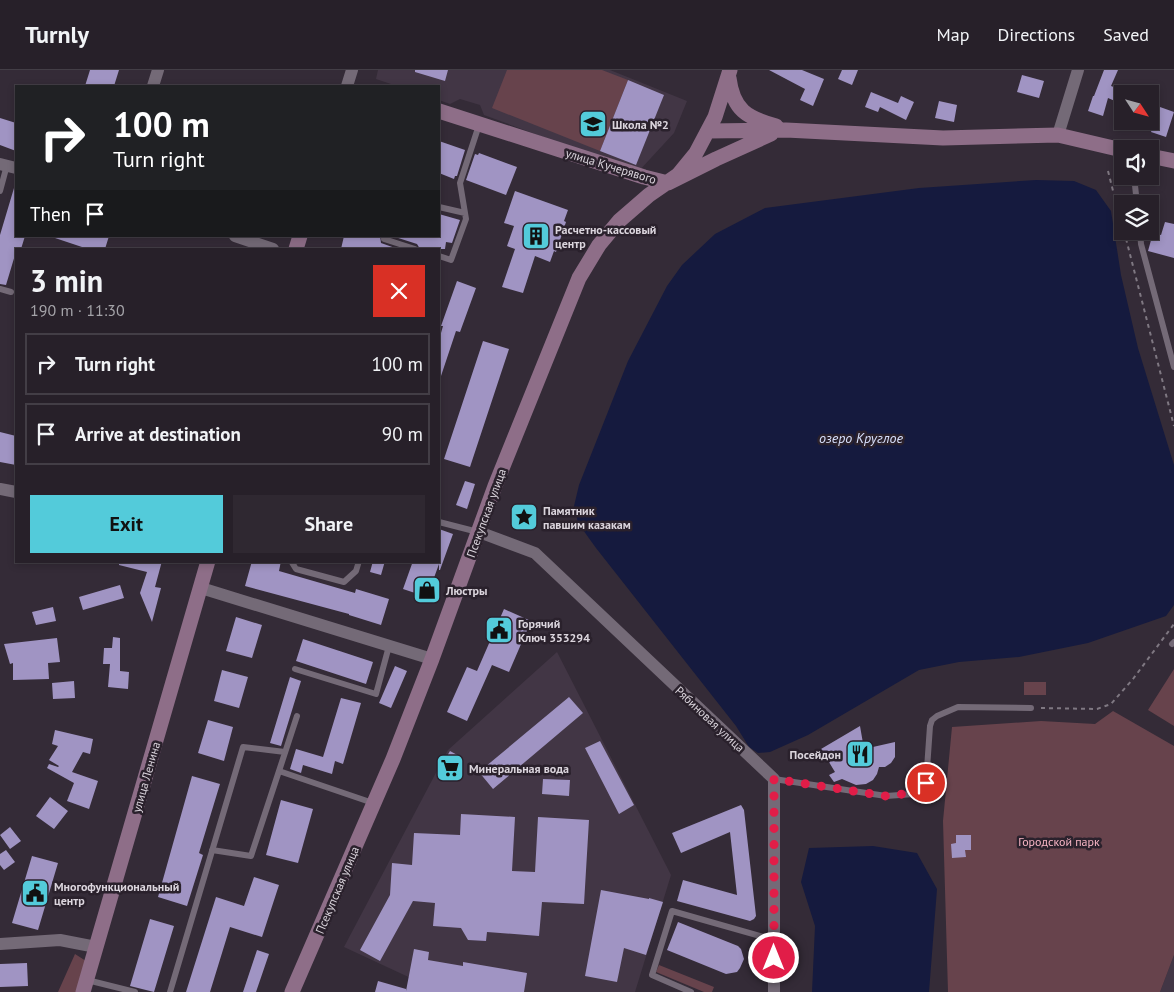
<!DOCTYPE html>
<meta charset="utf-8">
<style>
:root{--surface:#272029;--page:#2f2831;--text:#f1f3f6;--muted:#a4a3a8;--line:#433e46;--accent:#53cbda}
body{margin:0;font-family:"PT Sans",sans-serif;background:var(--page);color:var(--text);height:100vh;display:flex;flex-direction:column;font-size:19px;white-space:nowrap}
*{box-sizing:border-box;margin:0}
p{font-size:16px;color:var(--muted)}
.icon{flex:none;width:28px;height:28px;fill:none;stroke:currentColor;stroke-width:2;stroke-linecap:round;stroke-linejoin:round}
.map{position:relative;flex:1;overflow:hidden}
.drawer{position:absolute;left:15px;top:178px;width:425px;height:315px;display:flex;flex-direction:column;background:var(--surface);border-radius:0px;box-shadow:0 2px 8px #0003,0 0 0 1px var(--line)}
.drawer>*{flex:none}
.top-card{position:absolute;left:15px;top:15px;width:425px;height:152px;border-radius:0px;box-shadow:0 2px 8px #0003,0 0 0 1px var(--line);background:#202124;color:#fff;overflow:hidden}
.needle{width:32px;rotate:126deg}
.fabs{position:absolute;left:1114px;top:15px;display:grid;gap:10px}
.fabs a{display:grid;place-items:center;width:45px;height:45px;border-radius:0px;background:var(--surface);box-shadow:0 2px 8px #0003,0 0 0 1px var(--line);font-size:25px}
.pin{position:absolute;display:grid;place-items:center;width:42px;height:42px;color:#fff;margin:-21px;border:2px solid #fff;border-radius:50%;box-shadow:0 1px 5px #0007}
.me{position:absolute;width:55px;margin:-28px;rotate:0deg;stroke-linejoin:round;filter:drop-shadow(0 0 4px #0008)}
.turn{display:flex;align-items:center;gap:18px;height:105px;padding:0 15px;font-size:22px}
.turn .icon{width:65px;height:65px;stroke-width:2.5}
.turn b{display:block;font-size:35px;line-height:42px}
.then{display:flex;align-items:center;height:48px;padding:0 15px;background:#0003;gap:10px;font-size:19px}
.round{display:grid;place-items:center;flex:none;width:52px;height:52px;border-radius:0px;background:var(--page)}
.summary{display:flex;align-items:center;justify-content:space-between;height:85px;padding:0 15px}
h1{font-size:30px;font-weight:800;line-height:38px}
.action{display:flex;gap:10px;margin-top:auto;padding:10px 15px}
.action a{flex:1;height:58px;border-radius:0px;background:var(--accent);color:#111;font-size:20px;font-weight:800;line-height:58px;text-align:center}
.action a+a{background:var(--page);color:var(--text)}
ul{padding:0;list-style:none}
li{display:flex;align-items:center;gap:15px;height:62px;margin:0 10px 8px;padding:0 5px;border:2px solid var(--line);border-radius:0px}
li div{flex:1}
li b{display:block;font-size:19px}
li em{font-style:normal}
header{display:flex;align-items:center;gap:30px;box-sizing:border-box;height:70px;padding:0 25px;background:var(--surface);border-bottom:1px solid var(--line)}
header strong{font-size:24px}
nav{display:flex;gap:28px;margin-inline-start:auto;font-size:18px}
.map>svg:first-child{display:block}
</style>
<header>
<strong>Turnly</strong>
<nav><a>Map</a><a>Directions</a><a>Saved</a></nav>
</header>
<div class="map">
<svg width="1174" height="922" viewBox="0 0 1174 922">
<rect width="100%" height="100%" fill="#342b37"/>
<path fill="#423645" d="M378 0H610L687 31 674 63 638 102 484 45 480 35 460 29 450 34 439 30V16H397L376 9Z
M557 582 671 805 635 922H446L430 917 344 877 448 680Z
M1174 885V922H1160Z"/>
<path fill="#67434c" d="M507 0H602L628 10 600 81 492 38Z
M1174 599V656L1148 640Z
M1024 612H1046V625H1024Z
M1113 641 1174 676V885L1160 922H948L943 751 952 657 1041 651 1095 654Z
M75 884 86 891 77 922H58Z
M659 895 714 917 712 922H704L656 902Z"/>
<path fill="#151a3e" d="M1036 110 1074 111 1096 120 1111 141 1121 205 1138 278 1174 395V535L1166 546 1088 573 1019 587 959 592 919 600 808 665 770 682 758 683 749 677 736 656 596 478 578 453 574 436 579 415 628 291 667 216 682 195 715 164 765 138 919 118Z
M873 776 917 783 937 819 929 922H812L815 856 801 812 809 778Z"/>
<path fill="#a094c3" d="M90 0H119L114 16H85Z
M415 0H448L445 11 415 2Z
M769 0H802L824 9 813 36 800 30 805 19Z
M842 0H858L852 15 838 9Z
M1104 0H1118L1111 16 1119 19 1115 31 1108 28 1103 46 1088 41 1093 26H1094Z
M1022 5 1044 11 1039 28 1017 22Z
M628 10 664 25 636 95 600 81Z
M871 22 898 33 901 26 914 32 906 50 880 37 878 42 865 37Z
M939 31 957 35 954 52 935 48Z
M1160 37 1174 42 1166 67 1151 62Z
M0 48 16 53V81L0 75Z
M439 71 465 80 457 106H455L454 109 439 103Z
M479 83 517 97 506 125 466 110 475 84 478 85Z
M14 118H16V166H25L21 179H16V185H15L6 215 0 214V165Z
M515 121 568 140 564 151 566 152 556 182 554 181 550 192 535 186 523 223 502 217 515 179 507 176 514 156 504 153Z
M439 144 460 150 452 173 446 172 445 179H420L417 174 392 166H439Z
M1165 152 1174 154V188L1148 181 1153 163 1161 165Z
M55 166H109L105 179H88L55 168Z
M344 166H380L381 173 398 179H341Z
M457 211 476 218 460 262 456 261 441 306 439 305V270L443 256H441Z
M483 271 509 279 470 397 444 389Z
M0 362 16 366V395L0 392Z
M465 411 475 414 467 439 456 435Z
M439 459 453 464 440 500H439V494L427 527 403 519 413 491H439Z
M119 491H162L155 517 161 518 152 552 140 523 147 502 119 495Z
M252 491H281L279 501 355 523 356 519 389 529 381 555 349 545V544L245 516Z
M373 491H385L381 505 370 502Z
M120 515 124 528 83 540 79 527Z
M53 537 56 551 36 555 32 542Z
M504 539 531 551 509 602 492 595 467 651 447 642 467 597 477 601Z
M236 547 262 555 252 588 226 581Z
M113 567 120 568V601L129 602 128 619 108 617 110 594H103L104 578H112Z
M57 568 60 592 48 593 49 609 13 610V593L10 594 4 574Z
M303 569 373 592 366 614 296 591Z
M395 596 407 601 391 638 379 633Z
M222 600 248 607 239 638 214 631Z
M290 607 301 611 281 676 270 673Z
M74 611 75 628 53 629 52 613Z
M569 627 583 643 493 719 479 702Z
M341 628 361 633 343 694 335 691 332 704 303 695 301 703 290 699 296 679 323 687Z
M208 650 233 657 224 691 198 683Z
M860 656 864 679 895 672V687L891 693 885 697H879L877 704 873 710 866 714 856 715 842 709 834 712 829 705 835 702 821 679Z
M55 660 93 669 90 684 83 682 72 702 98 711 89 739 67 731 74 713 47 698 49 694 58 697 59 696 49 690 58 676 52 674Z
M600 671 634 735 619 744 585 678Z
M450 681 461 687 458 692 462 694 457 704 452 701 448 709 437 703Z
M192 706 220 714 199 783 203 785 187 836 158 827Z
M543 709 570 710 569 726 542 724Z
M50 727 68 741 54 759 36 746Z
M281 730 313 739 298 793 266 785Z
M741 735 744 740 756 846 754 849 750 851 677 831 683 810 737 825 730 762 681 783 672 763Z
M461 744 515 747 512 801 535 802 538 747 589 750 584 834 542 832 539 866 487 862 486 871 468 870 461 858 433 856 435 833 413 831 380 891 360 880 390 825 392 793 412 795 414 763 460 765Z
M10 757 21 771 10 779 0 765Z
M956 765H971V780H965L966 787 952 788 951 774 956 773Z
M6 780 15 792 4 800 0 795V784Z
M32 786 58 793 38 860 12 853Z
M254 807 279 815 262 867 230 857 210 922H186L216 827 244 836Z
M601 820 649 829V828L663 832 646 885 624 878 617 912 585 906Z
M150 849 174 856 154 922 130 916Z
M678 852 738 876 741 879 744 889 740 898 737 902 726 904 667 880Z
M414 879 429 882 428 890 463 896V892L527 903 524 922H375L378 911 406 919V921Z
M257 880 269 884 256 922H243Z
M27 893 28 916 0 917V894Z"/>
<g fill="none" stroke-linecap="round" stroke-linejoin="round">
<path stroke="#7f7882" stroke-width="2" stroke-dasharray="4 4" stroke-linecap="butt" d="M1108 101 1122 156
M1124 161 1174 356
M1041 638 1097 639 1111 634 1133 609 1174 554"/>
<path stroke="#746a77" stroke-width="6" d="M1134 106 1137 134
M0 121 7 95
M439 137 465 143
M1140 161 1141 174 1174 297
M385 166 384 169 415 179
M439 186 451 190 466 149 460 113 479 55
M0 219 11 222
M439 452 478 462
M291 491 296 499 344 512 356 501 359 491
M1172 574 1174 572
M295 599 376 624 389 576
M297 646 279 701 373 733
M774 709 886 726 914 724 920 722 926 713 930 656 932 650 937 646 958 637 1031 638
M212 780 251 786 279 701
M99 818 112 822
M87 910 135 922
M170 922 243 677 285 682
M691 922 652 905 672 841 774 870"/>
<path stroke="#746a77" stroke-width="12" d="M153 16 158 0
M347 16 352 0
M1058 65 1078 0
M0 94 16 98
M235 166 273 179
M0 419 16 422
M479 462 535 483 774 709V922
M201 518 432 589
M0 874 60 870 96 877"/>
<path stroke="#8e6e88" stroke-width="15" d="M729 8C733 40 747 48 776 56
M439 41 644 107 668 113 716 89 771 64
M709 61 786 60 943 68 1058 65 1122 80
M1150 86 1174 91
M296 179 300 166
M83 922 208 491
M292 922 393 689 432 589 495 416 579 208 599 175 619 151 649 125 678 105 696 83 715 47 730 0"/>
</g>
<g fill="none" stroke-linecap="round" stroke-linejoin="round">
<path stroke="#e11d48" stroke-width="9" stroke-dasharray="0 16.2" d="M774 888V709L886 726 920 722 926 713"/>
</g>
<defs>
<g id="school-square" transform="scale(1.4375)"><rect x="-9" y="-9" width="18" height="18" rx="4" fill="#53cbda" stroke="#2a212c"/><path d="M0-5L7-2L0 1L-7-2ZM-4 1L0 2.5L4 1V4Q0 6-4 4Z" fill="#111"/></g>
<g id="building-square" transform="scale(1.4375)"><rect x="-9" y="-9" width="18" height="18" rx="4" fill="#53cbda" stroke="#2a212c"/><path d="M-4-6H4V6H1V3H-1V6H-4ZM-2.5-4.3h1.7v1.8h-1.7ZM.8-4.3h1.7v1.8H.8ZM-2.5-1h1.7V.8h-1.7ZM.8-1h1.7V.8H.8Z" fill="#111"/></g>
<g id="sight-square" transform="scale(1.4375)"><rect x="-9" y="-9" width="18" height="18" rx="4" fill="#53cbda" stroke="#2a212c"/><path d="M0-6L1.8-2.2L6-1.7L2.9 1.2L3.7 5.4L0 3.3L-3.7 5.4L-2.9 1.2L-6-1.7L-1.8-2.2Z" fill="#111"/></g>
<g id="shop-square" transform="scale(1.4375)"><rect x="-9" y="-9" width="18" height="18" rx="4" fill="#53cbda" stroke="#2a212c"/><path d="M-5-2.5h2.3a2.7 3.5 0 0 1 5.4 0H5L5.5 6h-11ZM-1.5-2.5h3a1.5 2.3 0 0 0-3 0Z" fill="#111"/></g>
<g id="civic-square" transform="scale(1.4375)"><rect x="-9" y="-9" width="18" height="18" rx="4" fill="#53cbda" stroke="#2a212c"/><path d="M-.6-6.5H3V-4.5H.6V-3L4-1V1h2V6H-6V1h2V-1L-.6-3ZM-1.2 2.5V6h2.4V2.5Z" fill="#111"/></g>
<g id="restaurant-square" transform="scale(1.4375)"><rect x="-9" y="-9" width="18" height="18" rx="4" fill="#53cbda" stroke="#2a212c"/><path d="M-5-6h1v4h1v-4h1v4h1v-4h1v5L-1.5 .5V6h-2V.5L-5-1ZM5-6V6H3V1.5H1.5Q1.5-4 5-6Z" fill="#111"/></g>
<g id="supermarket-square" transform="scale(1.4375)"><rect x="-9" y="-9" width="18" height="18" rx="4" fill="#53cbda" stroke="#2a212c"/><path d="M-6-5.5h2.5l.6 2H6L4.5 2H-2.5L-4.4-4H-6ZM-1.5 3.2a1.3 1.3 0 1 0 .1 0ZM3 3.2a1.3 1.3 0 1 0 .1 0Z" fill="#111"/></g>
</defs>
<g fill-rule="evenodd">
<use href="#school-square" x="593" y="54"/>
<use href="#building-square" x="536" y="166"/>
<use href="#sight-square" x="524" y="447"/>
<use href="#shop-square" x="427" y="520"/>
<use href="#civic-square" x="499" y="560"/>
<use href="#restaurant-square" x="860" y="684"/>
<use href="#supermarket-square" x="450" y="698"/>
<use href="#civic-square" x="35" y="823"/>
</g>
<g text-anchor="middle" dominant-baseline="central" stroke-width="5" stroke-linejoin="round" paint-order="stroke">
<g font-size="12" font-weight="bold" fill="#dbd5dd" stroke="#2a212c" text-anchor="start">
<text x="612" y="54">Школа №2</text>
<text x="555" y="159">Расчетно-кассовый<tspan x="555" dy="14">центр</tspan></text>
<text x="543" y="440">Памятник<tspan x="543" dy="14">павшим казакам</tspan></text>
<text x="446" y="520">Люстры</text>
<text x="518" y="553">Горячий<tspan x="518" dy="14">Ключ 353294</tspan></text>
<text x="841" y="684" text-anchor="end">Посейдон</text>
<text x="469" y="698">Минеральная вода</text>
<text x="54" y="816">Многофункциональный<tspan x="54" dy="14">центр</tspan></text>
</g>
<g font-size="12" fill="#dbd5dd" stroke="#2a212c">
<text transform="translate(611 96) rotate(17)">улица Кучерявого</text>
<text transform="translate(486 443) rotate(-70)">Псекупская улица</text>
<text transform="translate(710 649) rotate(43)">Рябиновая улица</text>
<text transform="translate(146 707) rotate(-74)">улица Ленина</text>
<text transform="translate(337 820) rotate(-67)">Псекупская улица</text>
</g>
<g font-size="12" fill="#f8b5c5" stroke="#2a212c">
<text x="1059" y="771">Городской парк</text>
</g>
<g font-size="14" font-style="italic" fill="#d7dffb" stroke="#2a212c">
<text x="861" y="368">озеро Круглое</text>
</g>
</g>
</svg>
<div class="fabs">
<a><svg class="needle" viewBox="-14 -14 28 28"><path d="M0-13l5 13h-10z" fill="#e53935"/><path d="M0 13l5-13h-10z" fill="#a4a3a8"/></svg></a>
<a><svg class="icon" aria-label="sound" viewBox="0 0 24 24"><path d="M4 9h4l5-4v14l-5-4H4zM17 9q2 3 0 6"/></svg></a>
<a><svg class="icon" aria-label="layers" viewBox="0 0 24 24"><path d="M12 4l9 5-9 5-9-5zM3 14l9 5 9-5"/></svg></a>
</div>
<div class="pin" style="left:926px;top:713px;background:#d93025"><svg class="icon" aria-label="arrive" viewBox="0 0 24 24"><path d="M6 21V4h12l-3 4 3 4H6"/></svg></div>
<svg class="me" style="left:774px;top:888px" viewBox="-20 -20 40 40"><circle r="17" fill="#e11d48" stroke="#fff" stroke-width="3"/><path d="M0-11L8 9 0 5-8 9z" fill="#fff"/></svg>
<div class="top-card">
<div class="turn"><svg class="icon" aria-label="right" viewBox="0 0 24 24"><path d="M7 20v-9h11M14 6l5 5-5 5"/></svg><div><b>100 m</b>Turn right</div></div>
<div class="then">Then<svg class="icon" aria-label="arrive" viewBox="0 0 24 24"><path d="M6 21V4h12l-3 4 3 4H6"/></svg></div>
</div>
<section class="drawer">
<div class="summary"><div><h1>3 min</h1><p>190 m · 11:30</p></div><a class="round" style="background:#d93025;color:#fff"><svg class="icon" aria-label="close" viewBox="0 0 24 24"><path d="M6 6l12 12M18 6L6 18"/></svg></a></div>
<ul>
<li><svg class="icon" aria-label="right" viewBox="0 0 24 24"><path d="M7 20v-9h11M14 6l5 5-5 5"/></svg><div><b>Turn right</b></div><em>100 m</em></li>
<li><svg class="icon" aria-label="arrive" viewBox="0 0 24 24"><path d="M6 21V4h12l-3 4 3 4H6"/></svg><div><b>Arrive at destination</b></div><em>90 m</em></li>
</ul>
<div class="action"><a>Exit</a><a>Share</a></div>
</section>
</div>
